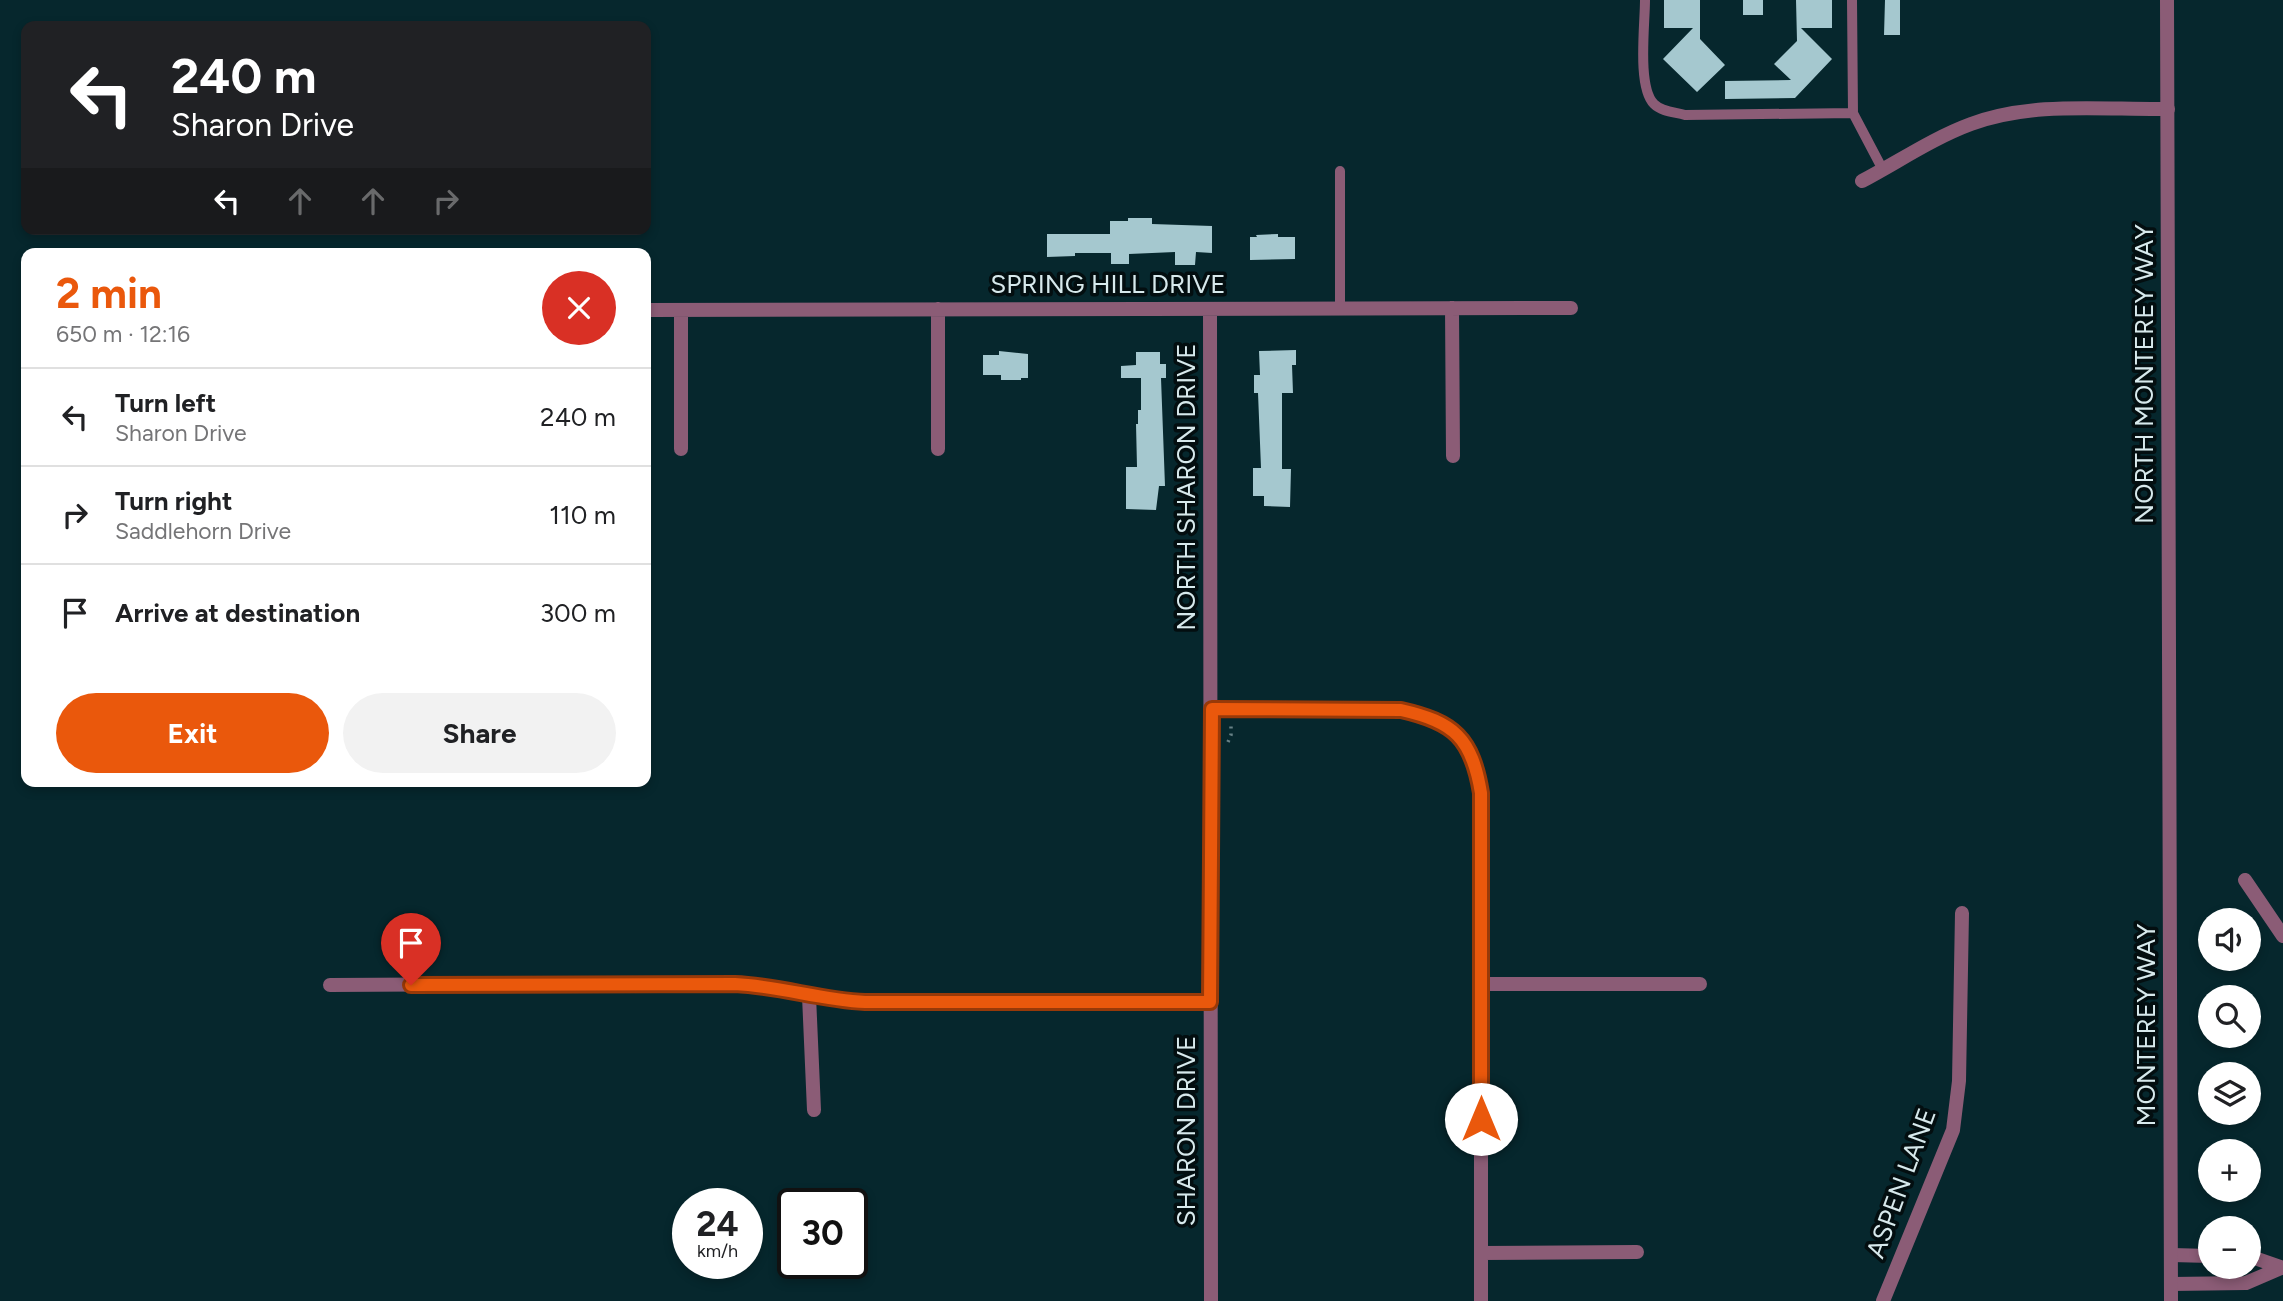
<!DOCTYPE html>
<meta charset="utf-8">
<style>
:root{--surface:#fff;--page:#f2f2f2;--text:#202124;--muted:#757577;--line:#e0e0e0;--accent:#ea580c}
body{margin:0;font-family:Figtree,sans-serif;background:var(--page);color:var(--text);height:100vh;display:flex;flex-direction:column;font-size:26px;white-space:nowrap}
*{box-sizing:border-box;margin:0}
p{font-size:23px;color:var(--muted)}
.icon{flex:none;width:38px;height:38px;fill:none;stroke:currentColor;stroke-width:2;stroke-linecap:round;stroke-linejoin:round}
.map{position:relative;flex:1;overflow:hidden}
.details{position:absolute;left:21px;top:248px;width:630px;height:539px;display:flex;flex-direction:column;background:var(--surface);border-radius:14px;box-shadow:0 4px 10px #0003}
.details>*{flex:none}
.banner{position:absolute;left:21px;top:21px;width:630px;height:214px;border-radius:14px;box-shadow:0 4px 10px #0003;background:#202124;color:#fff;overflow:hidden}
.buttons{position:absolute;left:2198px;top:908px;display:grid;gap:14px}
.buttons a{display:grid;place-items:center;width:63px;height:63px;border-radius:50%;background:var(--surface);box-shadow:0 4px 10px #0003;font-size:35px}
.speed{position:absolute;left:672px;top:1188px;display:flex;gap:14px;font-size:35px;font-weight:700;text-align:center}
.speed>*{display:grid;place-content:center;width:91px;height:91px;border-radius:50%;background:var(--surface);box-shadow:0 4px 10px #0003;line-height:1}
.speed small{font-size:18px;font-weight:400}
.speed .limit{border:4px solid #111;border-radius:10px;background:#fff;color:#111}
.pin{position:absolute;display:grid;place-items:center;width:60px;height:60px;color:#fff;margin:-72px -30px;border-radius:50% 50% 50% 0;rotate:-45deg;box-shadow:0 0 7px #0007}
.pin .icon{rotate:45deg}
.me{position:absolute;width:77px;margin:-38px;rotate:0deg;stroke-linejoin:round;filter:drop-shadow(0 0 5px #0008)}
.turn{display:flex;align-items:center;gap:24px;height:147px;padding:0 35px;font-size:32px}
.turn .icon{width:91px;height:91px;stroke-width:2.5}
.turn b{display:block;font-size:49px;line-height:60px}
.lanes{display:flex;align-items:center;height:66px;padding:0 35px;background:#0003;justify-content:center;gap:35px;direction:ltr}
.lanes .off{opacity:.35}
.round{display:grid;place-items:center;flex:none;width:74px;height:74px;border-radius:37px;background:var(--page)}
.summary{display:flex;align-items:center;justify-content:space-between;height:119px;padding:0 35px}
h1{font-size:42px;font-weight:700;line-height:52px;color:var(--accent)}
.button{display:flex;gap:14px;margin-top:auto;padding:14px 35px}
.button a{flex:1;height:80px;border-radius:42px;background:var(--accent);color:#fff;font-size:28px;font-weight:700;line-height:80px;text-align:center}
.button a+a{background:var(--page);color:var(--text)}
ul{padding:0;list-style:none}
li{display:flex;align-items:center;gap:21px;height:98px;padding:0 35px;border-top:2px solid var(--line)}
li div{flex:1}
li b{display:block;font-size:26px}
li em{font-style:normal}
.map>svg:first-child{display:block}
</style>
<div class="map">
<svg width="2283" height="1301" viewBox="0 0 2283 1301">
<rect width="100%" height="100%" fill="#06272d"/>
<path fill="#a5c8cf" d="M1664 0H1700V39L1725 65 1697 92 1663 59 1693 28H1664Z
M1743 0H1763V15H1743Z
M1796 0H1832V28H1801L1832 59 1795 98 1725 99V81L1791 80 1774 64 1797 41Z
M1885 0H1900V35H1884Z
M1128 218H1152V224L1212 226V253L1196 252 1195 265H1175V252L1129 254V264H1111V253H1075V256L1047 257V234H1110V221H1128Z
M1278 234V237H1295V259L1250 260V237H1257L1256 235Z
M1296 350V365H1292L1293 393H1282V469H1291L1290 507 1264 506V496H1253V468H1261L1258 393H1254V375H1260L1259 351Z
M999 351 1028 354V378H1021V380H1001V375H983V355H999Z
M1136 352H1160V364H1166V378H1161L1165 486H1159L1156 510 1126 509V467H1137L1136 424H1138V410H1141V378H1121V366L1136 365Z"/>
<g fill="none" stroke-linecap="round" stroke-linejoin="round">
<path stroke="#678186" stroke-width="3.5" stroke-dasharray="2 5" stroke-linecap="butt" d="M1228 742 1231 735V723"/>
<path stroke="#8b5c76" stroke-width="10" d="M1645 0C1645 25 1637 87 1654 104 1662 112 1675 112 1685 115L1853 113 1883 170
M1852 0 1853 113
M1340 171V308"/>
<path stroke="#8b5c76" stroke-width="14" d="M1862 181C1898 162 1933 138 1971 124 2032 101 2104 110 2168 109
M1452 308 1453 456
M938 309V449
M1210 309 1211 1301
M646 310 1571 308
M681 310V449
M1212 709 1401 710C1454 722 1473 738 1481 793V1301
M2245 880 2283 936
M1481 984H1700
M330 985 735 983C780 986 820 1000 865 1002H1210
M809 996 814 1110
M1481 1253 1637 1252
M2172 1255 2210 1256
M2249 1256 2283 1268
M2172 1284 2246 1283 2281 1268
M1883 1301 1953 1130 1959 1081 1962 913"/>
<path stroke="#8b5c76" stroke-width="14" d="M2167 0 2171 1301"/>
</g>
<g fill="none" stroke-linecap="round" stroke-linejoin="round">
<g stroke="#983908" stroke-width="18">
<path id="route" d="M411 985 735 984C780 986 820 1000 865 1002H1210L1212 709 1401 710C1454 722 1472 738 1481 793V1119"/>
</g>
<use href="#route" stroke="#ea580c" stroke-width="12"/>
</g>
<g text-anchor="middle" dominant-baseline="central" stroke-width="7" stroke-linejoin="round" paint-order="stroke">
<g font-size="26" fill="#d7e9ec" stroke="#030e10">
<text x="1108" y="284">SPRING HILL DRIVE</text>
<text transform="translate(2144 374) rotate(-90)">NORTH MONTEREY WAY</text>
<text transform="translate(1186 487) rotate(-90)">NORTH SHARON DRIVE</text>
<text transform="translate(2146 1025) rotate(-90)">MONTEREY WAY</text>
<text transform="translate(1186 1131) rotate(-90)">SHARON DRIVE</text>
<text transform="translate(1901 1183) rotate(-70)">ASPEN LANE</text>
</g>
</g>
</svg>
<div class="buttons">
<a><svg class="icon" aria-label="sound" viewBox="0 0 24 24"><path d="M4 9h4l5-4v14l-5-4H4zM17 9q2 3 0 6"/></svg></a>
<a><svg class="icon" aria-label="search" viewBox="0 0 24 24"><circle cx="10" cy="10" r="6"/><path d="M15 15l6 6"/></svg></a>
<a><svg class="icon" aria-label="layers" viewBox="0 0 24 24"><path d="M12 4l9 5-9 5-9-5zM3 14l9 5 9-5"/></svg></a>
<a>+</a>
<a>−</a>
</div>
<div class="speed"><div>24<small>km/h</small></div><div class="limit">30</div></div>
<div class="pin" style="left:411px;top:985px;background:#d93025"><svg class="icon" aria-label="arrive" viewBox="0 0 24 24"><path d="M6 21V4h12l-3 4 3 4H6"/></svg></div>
<svg class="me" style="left:1481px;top:1119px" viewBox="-20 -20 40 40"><circle r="19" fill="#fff"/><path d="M0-13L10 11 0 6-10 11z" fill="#ea580c"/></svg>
<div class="banner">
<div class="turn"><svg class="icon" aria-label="left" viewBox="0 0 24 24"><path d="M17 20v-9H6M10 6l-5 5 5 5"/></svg><div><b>240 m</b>Sharon Drive</div></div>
<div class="lanes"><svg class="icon" aria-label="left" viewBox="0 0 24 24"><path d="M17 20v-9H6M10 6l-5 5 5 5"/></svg><svg class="icon off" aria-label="ahead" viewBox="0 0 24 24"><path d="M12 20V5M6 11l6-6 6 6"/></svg><svg class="icon off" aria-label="ahead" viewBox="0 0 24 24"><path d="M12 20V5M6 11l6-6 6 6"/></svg><svg class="icon off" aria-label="right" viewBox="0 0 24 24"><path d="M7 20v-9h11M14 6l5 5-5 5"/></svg></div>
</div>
<section class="details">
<div class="summary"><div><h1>2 min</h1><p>650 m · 12:16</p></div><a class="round" style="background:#d93025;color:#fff"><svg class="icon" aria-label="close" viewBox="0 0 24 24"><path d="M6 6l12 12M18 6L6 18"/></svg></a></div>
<ul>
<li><svg class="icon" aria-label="left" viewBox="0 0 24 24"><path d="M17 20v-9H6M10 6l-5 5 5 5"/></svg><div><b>Turn left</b><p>Sharon Drive</p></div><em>240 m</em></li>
<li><svg class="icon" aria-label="right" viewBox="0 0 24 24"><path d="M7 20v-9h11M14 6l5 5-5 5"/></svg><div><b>Turn right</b><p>Saddlehorn Drive</p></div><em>110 m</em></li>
<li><svg class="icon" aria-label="arrive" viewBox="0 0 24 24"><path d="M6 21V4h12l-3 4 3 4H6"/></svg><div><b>Arrive at destination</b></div><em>300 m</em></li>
</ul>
<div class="button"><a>Exit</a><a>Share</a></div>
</section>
</div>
